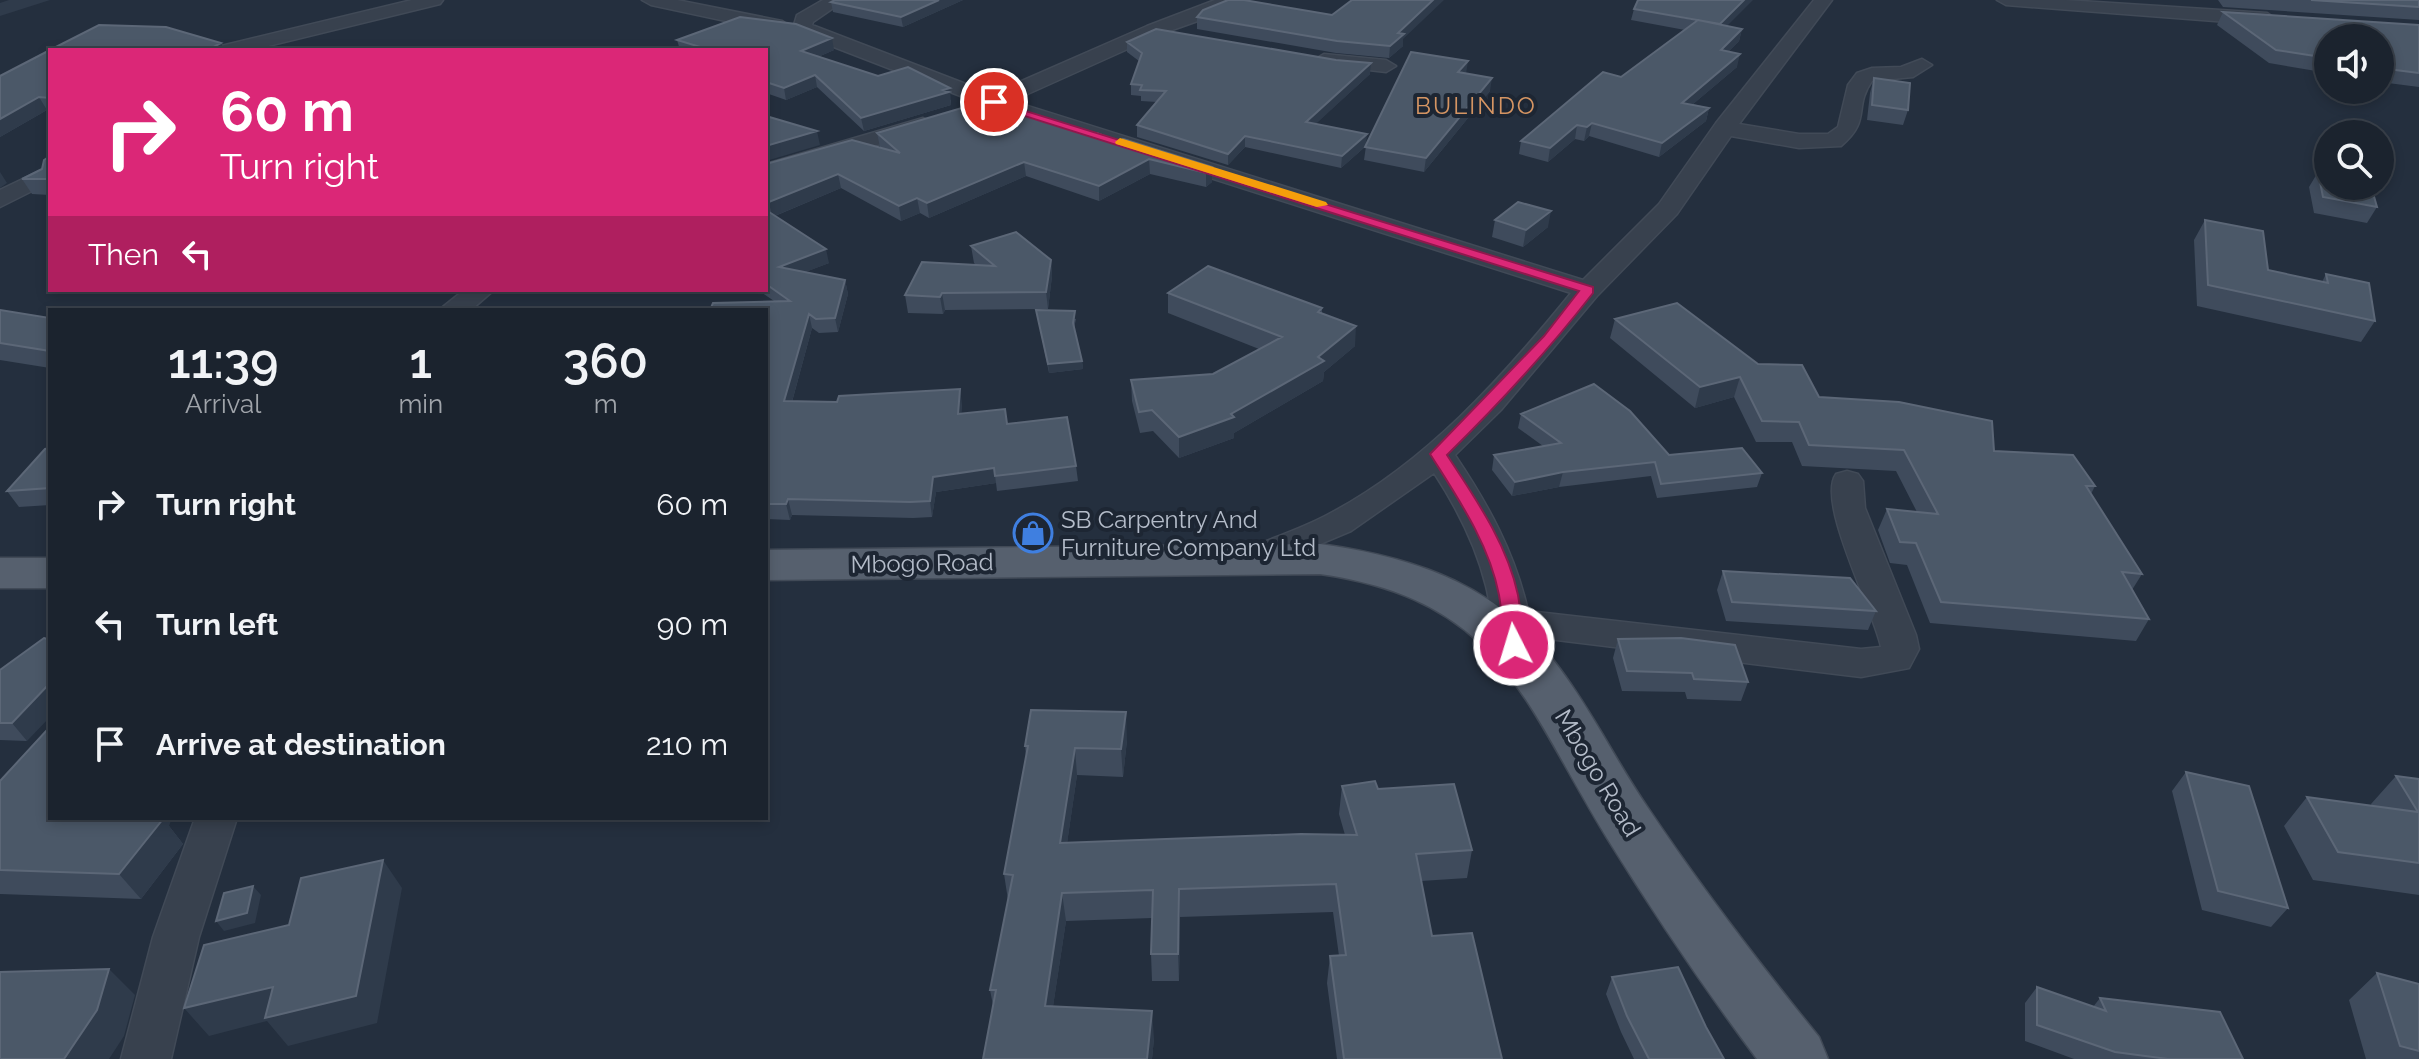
<!DOCTYPE html>
<style>
:root{--surface:#1b232e;--page:#282f3a;--text:#f1f3f6;--muted:#a0a4aa;--line:#39404a}
body{margin:0;font-family:Raleway,sans-serif;background:var(--page);color:var(--text);height:100vh;display:flex;flex-direction:column;font-size:30px;white-space:nowrap}
*{box-sizing:border-box;margin:0}
p{font-size:26px;color:var(--muted)}
.icon{flex:none;width:44px;height:44px;fill:none;stroke:currentColor;stroke-width:2;stroke-linecap:round;stroke-linejoin:round}
.map{position:relative;flex:1;overflow:hidden}
.sheet{position:absolute;left:48px;top:308px;width:720px;height:512px;display:flex;flex-direction:column;background:var(--surface);border-radius:0px;box-shadow:0 4px 12px #0003,0 0 0 2px var(--line)}
.sheet>*{flex:none}
.guide{position:absolute;left:48px;top:48px;width:720px;height:244px;border-radius:0px;box-shadow:0 4px 12px #0003,0 0 0 2px var(--line);background:#db2777;color:#fff;overflow:hidden}
.tools{position:absolute;left:2314px;top:24px;display:grid;gap:16px}
.tools a{display:grid;place-items:center;width:80px;height:80px;border-radius:50%;background:var(--surface);box-shadow:0 4px 12px #0003,0 0 0 2px var(--line);font-size:40px}
.pin{position:absolute;display:grid;place-items:center;width:68px;height:68px;color:#fff;margin:-34px;border:4px solid #fff;border-radius:50%;box-shadow:0 2px 8px #0007}
.me{position:absolute;width:88px;margin:-44px;rotate:355deg;stroke-linejoin:round;filter:drop-shadow(0 0 6px #0008)}
.turn{display:flex;align-items:center;gap:28px;height:168px;padding:0 40px;font-size:36px}
.turn .icon{width:104px;height:104px;stroke-width:2.5}
.turn b{display:block;font-size:56px;line-height:68px}
.then{display:flex;align-items:center;height:76px;padding:0 40px;background:#0003;gap:16px;font-size:30px}
.eta{display:flex;justify-content:space-evenly;align-items:center;height:136px;text-align:center}
.eta b{font-size:48px;font-weight:600;line-height:56px}
ul{padding:0;list-style:none}
li{display:flex;align-items:center;gap:24px;height:120px;padding:0 40px}
li div{flex:1}
li b{display:block;font-size:30px}
li em{font-style:normal}
.map>svg:first-child{display:block}
</style>
<div class="map">
<svg width="2419" height="1059" viewBox="0 0 2419 1059">
<rect width="100%" height="100%" fill="#242f3e"/>
<g fill="none" stroke-linecap="round" stroke-linejoin="round">
<g stroke="#414a57" stroke-width="3">
<path id="minor" d="M412 0H443L440 4 252 50H218L221 46Z
M642 0H677L782 21 791 27 782 33 651 5Z
M823 0H845L813 22 812 25 992 94 1147 26 1215 0H1233L1230 8 1223 12 1161 34 1012 101 1583 280 1659 204 1716 123 1814 0H1832L1739 124 1799 134H1828L1838 127 1848 85 1857 73 1872 68 1901 67 1922 59 1932 65 1913 77 1872 81C1853 108 1872 120 1841 146L1799 148 1731 136 1677 214 1597 296 1501 410 1455 455C1488 504 1515 553 1528 611L1861 649 1881 647C1873 609 1816 502 1836 474L1847 471 1858 474 1863 481 1865 508 1916 635 1919 649 1909 668 1861 677 1532 637 1533 644 1527 653 1514 657 1501 653C1490 634 1492 608 1486 586 1476 546 1457 508 1434 473L1351 531 1261 569 1249 573 1237 569 1232 561 1237 553C1266 540 1299 530 1327 515 1425 464 1502 378 1571 293L994 109H978L976 102 795 32 793 28 797 15Z
M1997 0H2065L2267 13 2276 19 2267 25 2006 5Z
M1324 54 1386 60 1396 66 1386 72 1317 64 1314 60Z
M923 118 934 124 931 129 766 178V164Z
M50 166V182L0 207V190Z
M464 290H494L471 310H439Z
M195 818H237L199 937 171 1059H121L153 937Z"/>
</g>
<g stroke="#414a57" stroke-width="3">
<path id="major" d="M1320 544C1419 558 1500 586 1560 669 1593 713 1617 763 1648 808 1701 887 1759 963 1819 1037L1828 1059H1757C1704 988 1654 914 1607 838 1523 701 1501 600 1320 574L766 580V550Z
M0 558H50V588H0Z"/>
</g>
<use href="#minor" fill="#38414e" fill-rule="evenodd"/>
<use href="#major" fill="#56606e" fill-rule="evenodd"/>
</g>
<path fill="#3f4b5c" d="M963 0 903 27 833 12 831 2Z
M2218 0H2419V20L2223 7Z
M1634 9 1742 29 1739 41 1728 52 1737 67 1693 104 1709 108 1706 121 1659 157 1589 136 1584 141 1575 139 1548 162 1519 154 1521 141 1621 77 1685 30 1631 20Z
M2223 12 2419 25V87L2380 82V38H2328V73L2269 63 2217 25Z
M1197 17 1403 39V46L1389 58 1336 53 1197 29Z
M677 40 834 50 818 57 951 100V105L864 131 817 87 786 100 766 93V50H680Z
M1127 42 1370 74 1315 124 1366 145 1466 73 1490 91 1424 172 1364 160 1366 146 1341 168 1245 147 1228 165 1137 137V125L1157 102 1141 101V96L1131 95V84L1139 61 1127 52Z
M50 50V110H47L0 137V76Z
M1874 78 1908 110 1903 125 1867 120 1870 93Z
M877 133 1090 136 1120 142 1212 167V182L1206 187 1150 174 1099 201 1026 176 929 218 920 213 901 221 841 188 775 216 829 263 805 272 845 280 848 294 838 332 819 333 812 328 792 402 962 404 961 414 1007 424 1076 466 1078 481 997 491 996 483 936 492 932 517 913 518 792 515 790 520 766 519V310L774 301 758 290H766V164L882 148 880 147Z
M50 156V195L32 194 22 179 42 169Z
M2318 172 2377 207 2367 223 2314 213 2309 187Z
M1495 220 1548 227 1523 247 1492 237Z
M2205 220 2268 270 2322 282 2326 274 2375 321 2361 342 2197 306 2194 240Z
M971 246 1051 260 1052 276 1048 309 945 310 943 314 908 313 905 295 976 265 974 263Z
M421 290H447L440 294Z
M1168 293 1322 308V314L1355 346 1324 372 1323 381 1234 433V438L1179 458 1153 431 1140 433 1132 401 1131 380 1213 374 1259 349 1168 313Z
M0 310 50 318V368L0 360Z
M1036 310 1076 319 1074 328 1082 361 1083 369 1049 373Z
M1615 319 1758 364 1819 397 1994 451 2095 486 2091 494 2142 574 2132 590 2149 619 2136 641 1930 623 1907 565 1890 563 1878 530 1887 509 1917 512 1896 471 1802 466 1792 442H1756L1734 397 1695 408 1610 338Z
M1521 414 1669 455 1762 473 1757 487 1657 498 1651 476 1559 487 1512 496 1492 470 1494 455 1543 446 1518 428Z
M50 448V505L19 507 7 491Z
M1723 571 1876 611 1868 630 1726 621 1717 590Z
M1618 639 1748 682 1741 701 1687 699 1685 692 1622 691 1613 658Z
M0 670 27 741 0 740Z
M1127 740 1123 777 1077 775 1067 843 1345 835 1339 814 1342 786 1378 789 1472 850 1467 878 1421 881 1432 936 1502 1059H1337L1327 983 1330 956H1339L1333 912 1180 917 1179 981H1152L1151 954 1152 918 1066 921 1053 1006 1154 1038 1152 1059H983L993 1005 990 990 1008 900 1004 874 1026 756 1025 746Z
M2186 772 2288 908 2271 927 2202 910 2172 791Z
M2396 776 2419 779V895L2313 880 2284 826 2307 797 2372 806 2371 804Z
M0 781 169 826 183 844 141 899 0 894Z
M2377 973 2419 984V1059H2366L2349 1000Z
M1612 977 1706 1027 1724 1059H1634L1621 1032 1606 994Z
M2037 987 2093 1007 2100 998 2243 1059H2074L2025 1041V1003Z"/>
<path fill="#2f3b4b" d="M9 0H50L0 16V3Z
M939 0H963L903 27 901 17Z
M1433 0H1444L1403 39V46L1389 58 1390 46 1398 33Z
M1744 0H1753L1717 36 1720 24Z
M1742 29 1739 41 1718 63 1721 50Z
M832 38 834 50 804 63 801 51Z
M221 43 224 50H208Z
M1740 54 1737 67 1679 116 1682 103Z
M1468 61 1466 74 1458 72Z
M1371 63 1370 74 1305 134 1306 122Z
M815 75 817 87 786 100 784 88Z
M1492 78 1490 91 1424 172 1426 158Z
M950 88 951 105 864 131 861 118Z
M39 97 47 110 0 137V119Z
M1709 108 1706 121 1659 157 1662 143Z
M1592 123 1589 136 1584 141 1587 127Z
M1577 125 1575 139 1548 162 1550 148Z
M817 131 820 145 766 161V146Z
M1367 134 1366 146 1341 168 1342 156Z
M1245 136V147L1228 165V154Z
M1149 159 1150 174 1099 201V186Z
M1024 162 1026 176 929 218 927 203Z
M1212 167V182L1206 187V173Z
M0 172 7 183 0 188Z
M838 174 841 188 772 217 769 202Z
M917 198 920 213 901 221 899 206Z
M1551 211 1548 227 1523 247 1526 230Z
M826 249 829 263 782 281 779 267Z
M1051 260 1052 276 1048 309 1046 292Z
M845 280 848 294 838 332 835 318Z
M942 293 945 310 943 314 940 297Z
M809 314 812 328 788 416 784 401Z
M1356 326 1355 346 1324 372 1323 381 1234 433V438L1179 458V437L1318 357Z
M1082 361 1083 369 1049 373 1048 364Z
M1740 377 1734 397 1695 408 1700 387Z
M960 389 962 404 960 429 958 414Z
M994 468 996 483 936 492 932 517 930 501 933 477Z
M1563 472 1559 487 1512 496 1515 482Z
M788 499 792 515 790 520 786 504Z
M50 683V717L27 741 12 723Z
M1126 712 1127 740 1123 777 1121 749Z
M1075 748 1077 775 1063 871 1060 843Z
M143 818H172L169 826 183 844 141 899 119 874Z
M383 860 402 888 377 1023 288 1046 267 1021 209 1036 184 1008Z
M253 886 261 895 255 923 224 931 216 921Z
M1179 889 1180 917 1179 981 1178 954Z
M1062 893 1066 921 1049 1033 1045 1006Z
M109 969 135 995 124 1036 109 1059H64Z
M1152 1011 1154 1038 1152 1059H1147Z"/>
<path fill="#4b5868" stroke="#5c6777" stroke-width="2" d="M835 0H939L901 17 831 2Z
M1228 0H1244L1332 15 1352 0H1433L1398 33 1404 34 1390 46 1337 41 1197 17 1203 10Z
M1638 0H1744L1720 24 1634 9Z
M2311 0H2419V7Z
M2223 12 2419 25V73L2380 68V38H2328V58L2276 50Z
M740 17 796 24 832 38 801 51 878 76 908 67 950 88 943 90 949 92 861 118 815 75 784 88 766 82V50H710L677 40Z
M1698 20 1742 29 1721 50 1740 54 1682 103 1709 108 1662 143 1592 123 1587 127 1577 125 1550 148 1521 141 1603 72 1621 77Z
M99 25 166 27 221 43 208 50H50Z
M1156 29 1336 60 1371 63 1306 122 1367 134 1342 156 1245 136 1228 154 1137 125 1166 91 1140 90 1142 85 1131 84 1142 53 1127 42Z
M50 50V98L39 97 0 119V76Z
M1411 52 1468 61 1458 72 1492 78 1426 158 1365 147Z
M1874 78 1910 83 1908 110 1872 105Z
M982 102 1090 136 1097 133 1120 142 1123 139 1212 167 1206 173 1149 159 1099 186 1024 162 927 203 917 198 899 206 838 174 769 202 766 201V164L852 140 900 153 877 133Z
M766 116 817 131 766 146Z
M50 156V179H22L42 169 44 160Z
M2318 172 2328 174V186H2371L2377 207 2323 197Z
M1518 202 1551 211 1526 230 1495 220Z
M766 210 826 249 779 267 845 280 835 318 816 319 809 314 784 401 837 402 839 396 960 389 958 414 1005 409 1007 424 1067 417 1076 466 995 476 994 468 933 477 930 501 910 502 788 499 786 504H766V310H710L713 303 790 301 766 284Z
M2205 220 2263 231 2268 270 2328 283 2326 274 2369 283 2375 321 2208 285Z
M1016 232 1051 260 1046 292 942 293 940 297 905 295 922 262 995 266 971 246Z
M1208 266 1322 308 1318 312 1356 326 1318 357 1324 361 1231 414 1234 417 1179 437 1152 410 1139 412 1131 380 1213 374 1282 337 1168 293Z
M1677 303 1758 364 1802 365 1819 397 1899 402 1992 421 1994 451 2073 455 2095 486H2086L2142 574 2122 572 2149 619 1941 602 1916 543 1900 542 1887 509 1938 514 1904 450 1809 445 1799 422 1762 421 1740 377 1700 387 1615 319Z
M0 310 50 318V351L0 343Z
M1036 310 1075 311 1073 323 1082 361 1048 364Z
M1594 384 1630 411 1669 455 1742 448 1762 473 1661 484 1655 462 1563 472 1515 482 1494 455 1561 443 1521 414Z
M50 448V488L7 491 45 449Z
M1723 571 1850 578 1876 611 1732 602Z
M44 638 50 640V683L12 723H0V670Z
M1681 638 1735 645 1748 682 1694 679 1692 673 1627 671 1618 639Z
M1031 710 1126 712 1121 749 1075 748 1060 843 1301 834 1357 835 1342 786 1375 781 1378 789 1454 784 1472 850 1416 854 1432 936 1472 933 1502 1059H1344L1330 956 1346 955 1336 884 1179 889 1178 954H1151L1153 890 1062 893 1045 1006 1152 1011 1147 1059H983L996 990H990L1013 875 1004 874 1028 746H1025Z
M47 730H50V818L163 819 119 874 0 870V781Z
M2186 772 2249 786 2288 908 2218 891Z
M2396 776 2419 779V863L2338 852 2307 797 2418 812Z
M383 860 356 996 265 1018 273 987 184 1008 204 945 289 925 301 878Z
M253 886 247 913 216 921 224 893Z
M1678 967 1706 1027 1724 1059H1649L1627 1016 1612 977Z
M109 969 97 1010 64 1059H0V972Z
M2377 973 2419 984V1051L2400 1046Z
M2037 987 2106 1011 2100 998 2220 1012 2243 1059H2168L2115 1052 2037 1025Z"/>
<path fill="#db2777" stroke="#8e194d" stroke-width="2" d="M990 100 1593 287V293C1548 351 1500 403 1447 455 1475 498 1507 543 1518 595 1521 611 1522 628 1524 645L1521 650H1507L1504 645C1502 628 1502 611 1499 595 1489 543 1457 497 1430 454L1544 336 1579 291 990 105Z"/>
<path fill="#f59e0b" d="M1120 138 1326 202 1328 205 1317 207 1116 144 1115 142Z"/>
<defs>
<g id="shop-ring" transform="scale(2)"><circle r="9.5" fill="#1d2633" stroke="#3f7fe0" stroke-width="1.5"/><path d="M-5-2.5h2.3a2.7 3.5 0 0 1 5.4 0H5L5.5 6h-11ZM-1.5-2.5h3a1.5 2.3 0 0 0-3 0Z" fill="#3f7fe0"/></g>
</defs>
<g fill-rule="evenodd">
<use href="#shop-ring" x="1033" y="533"/>
</g>
<g text-anchor="middle" dominant-baseline="central" stroke-width="8" stroke-linejoin="round" paint-order="stroke">
<g font-size="24" letter-spacing="2" fill="#d59563" stroke="#1d2633">
<text x="1476" y="105">BULINDO</text>
</g>
<g font-size="24" fill="#b4bcc9" stroke="#1d2633" text-anchor="start">
<text x="1061" y="519">SB Carpentry And<tspan x="1061" dy="28">Furniture Company Ltd</tspan></text>
</g>
<g font-size="24" fill="#b4bcc9" stroke="#1d2633">
<text transform="translate(922 563) rotate(-1)">Mbogo Road</text>
<text transform="translate(1598 773) rotate(59)">Mbogo Road</text>
</g>
</g>
</svg>
<div class="tools">
<a><svg class="icon" aria-label="sound" viewBox="0 0 24 24"><path d="M4 9h4l5-4v14l-5-4H4zM17 9q2 3 0 6"/></svg></a>
<a><svg class="icon" aria-label="search" viewBox="0 0 24 24"><circle cx="10" cy="10" r="6"/><path d="M15 15l6 6"/></svg></a>
</div>
<div class="pin" style="left:994px;top:102px;background:#d93025"><svg class="icon" aria-label="arrive" viewBox="0 0 24 24"><path d="M6 21V4h12l-3 4 3 4H6"/></svg></div>
<svg class="me" style="left:1514px;top:645px" viewBox="-20 -20 40 40"><circle r="17" fill="#db2777" stroke="#fff" stroke-width="3"/><path d="M0-11L8 9 0 5-8 9z" fill="#fff"/></svg>
<div class="guide">
<div class="turn"><svg class="icon" aria-label="right" viewBox="0 0 24 24"><path d="M7 20v-9h11M14 6l5 5-5 5"/></svg><div><b>60 m</b>Turn right</div></div>
<div class="then">Then<svg class="icon" aria-label="left" viewBox="0 0 24 24"><path d="M17 20v-9H6M10 6l-5 5 5 5"/></svg></div>
</div>
<section class="sheet">
<div class="eta">
<div><b>11:39</b><p>Arrival</p></div>
<div><b>1</b><p>min</p></div>
<div><b>360</b><p>m</p></div>
</div>
<ul>
<li><svg class="icon" aria-label="right" viewBox="0 0 24 24"><path d="M7 20v-9h11M14 6l5 5-5 5"/></svg><div><b>Turn right</b></div><em>60 m</em></li>
<li><svg class="icon" aria-label="left" viewBox="0 0 24 24"><path d="M17 20v-9H6M10 6l-5 5 5 5"/></svg><div><b>Turn left</b></div><em>90 m</em></li>
<li><svg class="icon" aria-label="arrive" viewBox="0 0 24 24"><path d="M6 21V4h12l-3 4 3 4H6"/></svg><div><b>Arrive at destination</b></div><em>210 m</em></li>
</ul>
</section>
</div>
